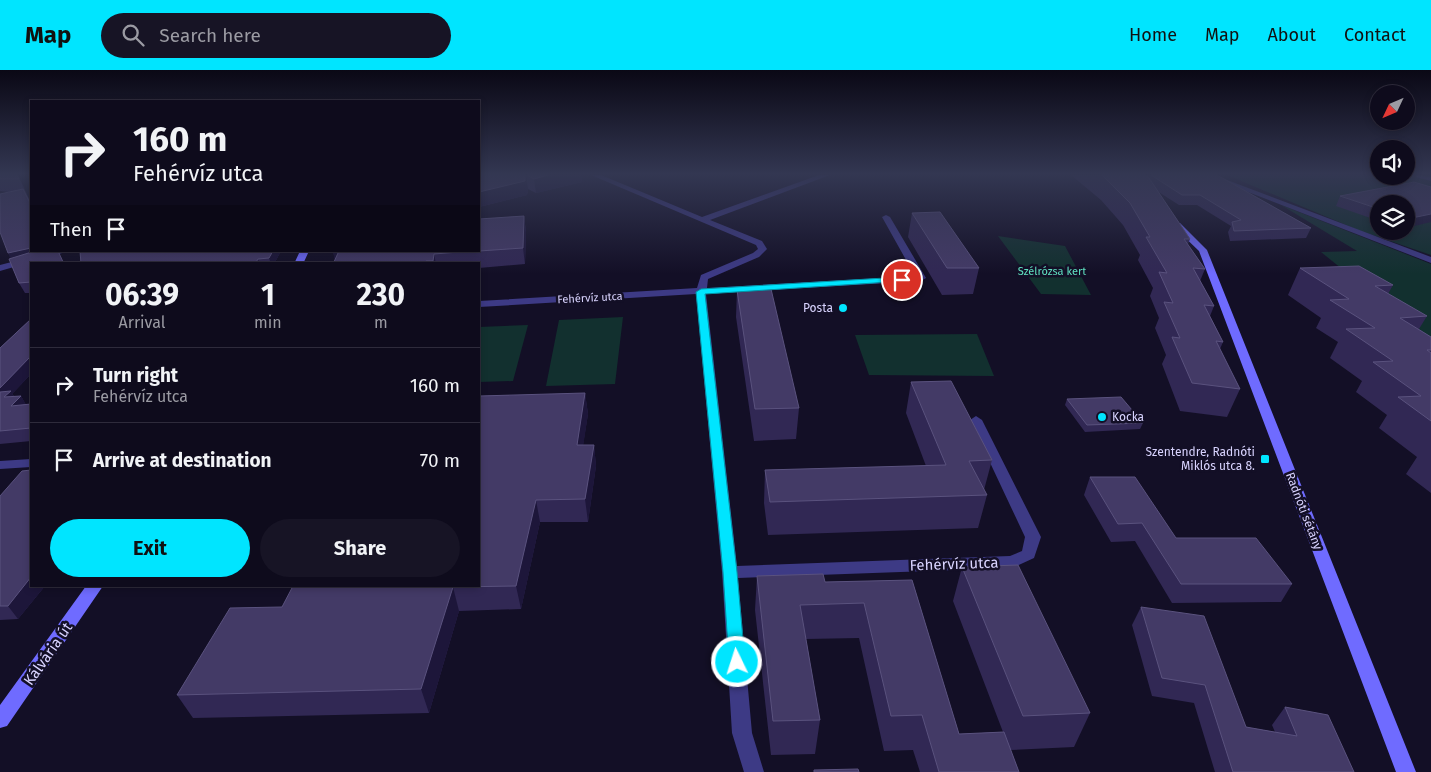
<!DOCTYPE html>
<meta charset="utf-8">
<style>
:root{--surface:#0e0b1c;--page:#171425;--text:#f1f3f6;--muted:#9b9ba3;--line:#2e2b3b;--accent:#00e5ff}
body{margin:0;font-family:"Fira Sans",sans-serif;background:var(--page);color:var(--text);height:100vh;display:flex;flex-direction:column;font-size:19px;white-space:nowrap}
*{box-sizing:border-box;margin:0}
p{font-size:16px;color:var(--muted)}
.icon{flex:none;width:28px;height:28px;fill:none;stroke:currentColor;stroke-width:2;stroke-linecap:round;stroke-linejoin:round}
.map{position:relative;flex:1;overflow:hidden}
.panel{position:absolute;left:30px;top:192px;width:450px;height:325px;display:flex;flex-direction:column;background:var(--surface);border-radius:0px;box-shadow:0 2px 8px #0003,0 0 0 1px var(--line)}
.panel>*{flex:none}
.hud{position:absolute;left:30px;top:30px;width:450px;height:152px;border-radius:0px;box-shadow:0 2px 8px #0003,0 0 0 1px var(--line);background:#0e0b1c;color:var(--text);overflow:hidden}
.needle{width:32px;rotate:226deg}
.tools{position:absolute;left:1370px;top:15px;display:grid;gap:10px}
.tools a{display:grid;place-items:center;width:45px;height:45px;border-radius:50%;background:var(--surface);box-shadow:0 2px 8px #0003,0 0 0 1px var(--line);font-size:25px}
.pin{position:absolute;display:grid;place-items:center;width:42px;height:42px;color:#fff;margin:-21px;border:2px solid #fff;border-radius:50%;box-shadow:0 1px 5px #0007}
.me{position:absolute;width:55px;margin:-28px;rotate:356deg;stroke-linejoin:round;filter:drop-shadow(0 0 4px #0008)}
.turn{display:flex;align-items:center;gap:18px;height:105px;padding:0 20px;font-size:22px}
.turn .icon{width:65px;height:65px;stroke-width:2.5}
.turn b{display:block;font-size:35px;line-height:42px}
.then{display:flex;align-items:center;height:48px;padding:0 20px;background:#0003;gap:10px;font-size:19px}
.eta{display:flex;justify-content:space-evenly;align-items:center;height:85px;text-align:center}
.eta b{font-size:30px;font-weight:700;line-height:35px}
.action{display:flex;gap:10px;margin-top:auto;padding:10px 20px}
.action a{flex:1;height:58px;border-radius:30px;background:var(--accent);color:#111;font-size:20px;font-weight:700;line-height:58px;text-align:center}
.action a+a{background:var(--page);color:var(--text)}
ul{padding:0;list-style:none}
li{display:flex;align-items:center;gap:15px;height:75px;padding:0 20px;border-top:1px solid var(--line)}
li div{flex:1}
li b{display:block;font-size:19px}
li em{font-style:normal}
header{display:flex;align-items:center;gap:30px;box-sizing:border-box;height:70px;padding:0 25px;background:var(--accent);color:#111}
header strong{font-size:24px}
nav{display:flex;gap:28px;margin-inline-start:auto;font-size:18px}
.search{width:350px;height:45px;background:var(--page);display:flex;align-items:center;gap:12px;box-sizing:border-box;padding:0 18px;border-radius:28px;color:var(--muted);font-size:19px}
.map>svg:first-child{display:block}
</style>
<header>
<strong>Map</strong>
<div class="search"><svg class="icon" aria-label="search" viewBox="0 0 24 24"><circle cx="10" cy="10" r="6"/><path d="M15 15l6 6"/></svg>Search here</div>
<nav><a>Home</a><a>Map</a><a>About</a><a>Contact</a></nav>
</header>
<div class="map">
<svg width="1431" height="702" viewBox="0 0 1431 702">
<rect width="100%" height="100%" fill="#130f26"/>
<path fill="#12302f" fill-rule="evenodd" d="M1227 105H1431V185L1358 160ZM1379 134H1406V161H1379Z
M1281 135 1431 194V271L1321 182 1357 181Z
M998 166 1065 176 1091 225 1041 224Z
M623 247 615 314 546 316 559 250Z
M528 255 513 311 479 312V257Z
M977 264 994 306 869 305 855 265Z"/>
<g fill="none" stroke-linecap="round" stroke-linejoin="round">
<path fill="#3d3a85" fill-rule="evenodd" d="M591 105H601L702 147 819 105H830L710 150 762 171 767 179 759 187 708 209 707 218 915 206 882 147 886 145 890 147 926 208 921 211 706 224 737 496 1010 486 1022 481 1025 467 970 350 976 346 982 350 1041 467 1034 488 1012 498 738 508 752 663 764 702H744L732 663 722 502 696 224 479 237V231L697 218 701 205 753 183 758 179 756 175Z
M1204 105H1214L1431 187V193Z
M1416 105 1431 107V111L1416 107Z
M54 181H69L0 201V195Z
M31 389V397L0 399V391Z"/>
<path fill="#6f6bff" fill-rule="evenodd" d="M1174 153H1180L1207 180 1416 702H1396L1199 181 1174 157Z
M300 181H309L303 194H294Z
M86 516H103L7 656 0 658V635Z"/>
</g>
<path fill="#312854" d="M0 105H18L31 133V223H25L19 213 10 188 9 122 0 121Z
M479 105H581L582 112 536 123 528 119 527 125 479 137Z
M1071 105H1217L1311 158 1306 168 1230 171 1228 162 1231 156 1197 135H1179L1157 121 1190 169 1188 174 1205 199 1200 211 1214 236 1210 246 1223 272 1220 279 1240 319 1227 347 1180 341 1162 294 1166 285 1155 258 1159 248 1150 226 1153 218 1138 190 1140 185 1123 155 1101 130Z
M1414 112 1406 158V134H1379V151L1336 136 1340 126Z
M912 143 979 198 973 224 942 225 908 167Z
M524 146 526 162 525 194 479 198V194H333L335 190 333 181H479V149Z
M281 181 274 194H81Z
M1300 198 1393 215 1388 224 1427 246 1419 259 1431 267V423L1406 404 1417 387 1379 358 1387 345 1356 322 1362 311 1330 288 1338 272 1316 258 1321 248 1288 225Z
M737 220 799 338 796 369 754 371 736 247Z
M31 249V304L12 324 14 326H21L26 335 31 334V371L0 374V278Z
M911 312 992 390 984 420 987 425 978 458 768 465 764 433 765 400 926 396 906 343Z
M585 323 588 344 583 375H594L596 396 588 452H540L521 539 459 541 429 643 193 648 177 625 282 537Z
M1067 329 1143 353 1140 359 1085 362 1065 335Z
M1090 407 1176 468 1292 514 1281 532 1172 533 1135 471 1111 472 1084 425Z
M0 426 31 516H45L18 549 0 550Z
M962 497 1090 643 1074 677 1010 680 1019 702H920L913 680 884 681 859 568 806 569 820 650 815 684 771 685 755 540 757 506 825 512 912 510 959 664 1003 662 953 531Z
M1141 537 1246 657 1275 662 1272 655 1285 637 1354 702H1215L1194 633 1152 626 1132 555Z"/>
<path fill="#1d163a" d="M526 105 528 119 527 125 479 137V122Z
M548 105H581L582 112 536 123 534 109Z
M1431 144V152L1406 158 1407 149Z
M524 146 526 162 525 194 523 178Z
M31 178V181H49L11 190 8 183Z
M273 181H281L274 194H271L269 188Z
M339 181 336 194 333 182Z
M434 184 436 194H433V191Z
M258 189 260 194H255Z
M31 286V304L12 324 16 330 21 326 28 338 18 348 0 330V318Z
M585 323 588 344 580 397 577 375Z
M594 375 596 396 588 452 585 429Z
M536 430 540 452 521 539 516 516Z
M31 507V516H45L18 549 8 536Z
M453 517 459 541 429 643 421 619Z"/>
<path fill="#433a66" stroke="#5a527e" d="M0 105H17L19 109H0Z
M479 105H525V111L479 122Z
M527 105H548L534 109Z
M1102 105H1145L1149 108 1190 169H1184L1205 199 1193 198 1214 236 1204 235 1223 272 1216 271 1240 319 1192 313 1172 267 1180 268 1164 232 1173 233 1159 202 1167 203 1146 167H1150L1130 133Z
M1151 105H1217L1311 158 1234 161 1232 152 1241 150 1200 125H1182Z
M1414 112 1431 117V144L1407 149 1406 134H1379V139L1340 126Z
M23 119 30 133H31V178L8 183 0 162V124Z
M940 142 979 198H947L912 143Z
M524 146 523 178 479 181V149Z
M35 181H58L64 194H31V212L19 213 9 189Z
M80 181H273L269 188 258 189 255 194H81Z
M333 181H471L434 184 433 191H426L425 194H333L339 181 333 182Z
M1359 196 1393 215 1375 216 1427 246 1400 248 1431 267V280H1427L1431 283V351L1398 327 1421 326 1373 292 1393 291 1346 259 1375 258 1330 230 1349 229 1300 198Z
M771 219 799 338 755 339 737 220Z
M31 249V286L0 318V278Z
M951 311 992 390 969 391 987 425 770 432 765 400 946 395 911 312Z
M11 321 4 327 21 326 11 336 31 334V358L0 361V322Z
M585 323 577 375H594L585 429 536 430 516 516 453 517 421 619 177 625 230 538 282 537 293 516H479V326Z
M1121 327 1143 353 1087 355 1067 329Z
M31 400V507L8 536H0V426L22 401Z
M1090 407H1135L1176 468H1256L1292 514H1181L1142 453 1118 454Z
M1018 495 1090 643 1023 646 962 497Z
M823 504 825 512 912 510 959 664 1004 662 1019 702H939L922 645 891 646 864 533 800 535 820 650 773 651 757 506Z
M1141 537 1204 546 1246 657 1297 666 1285 637 1328 645 1354 702H1233L1205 615 1162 608Z
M858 699 859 702H814V700Z"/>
<linearGradient id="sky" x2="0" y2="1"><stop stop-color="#0a0815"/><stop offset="0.51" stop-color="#333752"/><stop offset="1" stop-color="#333752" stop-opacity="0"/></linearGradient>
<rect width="1431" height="204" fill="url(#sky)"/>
<path fill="#00e5ff" stroke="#0095a6" d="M902 207 905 208V211L705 224 737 502 745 592 743 597 737 599 731 597 729 592 723 502 696 222 701 219Z"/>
<g fill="#00e5ff" stroke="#130f26" stroke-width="2">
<circle cx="843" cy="238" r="5"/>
<circle cx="1102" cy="347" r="5"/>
<rect x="1260" y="384" width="10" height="10" rx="2.5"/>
</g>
<g text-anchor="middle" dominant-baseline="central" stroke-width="5" stroke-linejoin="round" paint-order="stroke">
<g font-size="11" fill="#5fe0c0" stroke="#130f26">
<text x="1052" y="201">Szélrózsa kert</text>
</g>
<g font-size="11" fill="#d9d4ff" stroke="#130f26">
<text transform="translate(590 228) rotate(-3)">Fehérvíz utca</text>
</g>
<g font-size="12" fill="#d9d4ff" stroke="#130f26" text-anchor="end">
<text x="833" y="238">Posta</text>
<text x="1112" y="347" text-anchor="start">Kocka</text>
<text x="1255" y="382">Szentendre, Radnóti<tspan x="1255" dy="14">Miklós utca 8.</tspan></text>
</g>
<g font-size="12" fill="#d9d4ff" stroke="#130f26">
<text transform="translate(1304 441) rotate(69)">Radnóti sétány</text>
</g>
<g font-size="15" fill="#d9d4ff" stroke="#130f26">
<text transform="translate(954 494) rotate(-2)">Fehérvíz utca</text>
<text transform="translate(48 584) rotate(-55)">Kálvária út</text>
</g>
</g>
</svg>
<div class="tools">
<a><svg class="needle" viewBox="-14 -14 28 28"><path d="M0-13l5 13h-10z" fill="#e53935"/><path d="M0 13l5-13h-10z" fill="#9b9ba3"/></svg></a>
<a><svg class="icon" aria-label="sound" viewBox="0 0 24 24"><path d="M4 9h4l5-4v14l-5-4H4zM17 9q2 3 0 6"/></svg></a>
<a><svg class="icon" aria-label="layers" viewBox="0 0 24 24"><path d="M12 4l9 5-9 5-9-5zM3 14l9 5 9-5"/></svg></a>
</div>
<div class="pin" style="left:902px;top:210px;background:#d93025"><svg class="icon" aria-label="arrive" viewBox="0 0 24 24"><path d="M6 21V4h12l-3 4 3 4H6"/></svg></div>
<svg class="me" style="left:737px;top:592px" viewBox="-20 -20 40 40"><circle r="17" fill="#00e5ff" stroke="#fff" stroke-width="3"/><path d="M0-11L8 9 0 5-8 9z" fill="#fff"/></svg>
<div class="hud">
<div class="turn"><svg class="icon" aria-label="right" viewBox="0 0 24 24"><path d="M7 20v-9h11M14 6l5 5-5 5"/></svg><div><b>160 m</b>Fehérvíz utca</div></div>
<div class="then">Then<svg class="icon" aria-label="arrive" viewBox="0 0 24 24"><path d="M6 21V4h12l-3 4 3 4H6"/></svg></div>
</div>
<section class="panel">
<div class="eta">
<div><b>06:39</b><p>Arrival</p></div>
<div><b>1</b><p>min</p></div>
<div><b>230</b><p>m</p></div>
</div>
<ul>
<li><svg class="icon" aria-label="right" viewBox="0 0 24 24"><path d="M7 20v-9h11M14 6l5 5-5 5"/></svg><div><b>Turn right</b><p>Fehérvíz utca</p></div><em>160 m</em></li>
<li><svg class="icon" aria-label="arrive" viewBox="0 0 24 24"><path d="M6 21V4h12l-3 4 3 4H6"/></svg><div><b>Arrive at destination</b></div><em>70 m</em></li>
</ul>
<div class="action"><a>Exit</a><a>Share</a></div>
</section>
</div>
